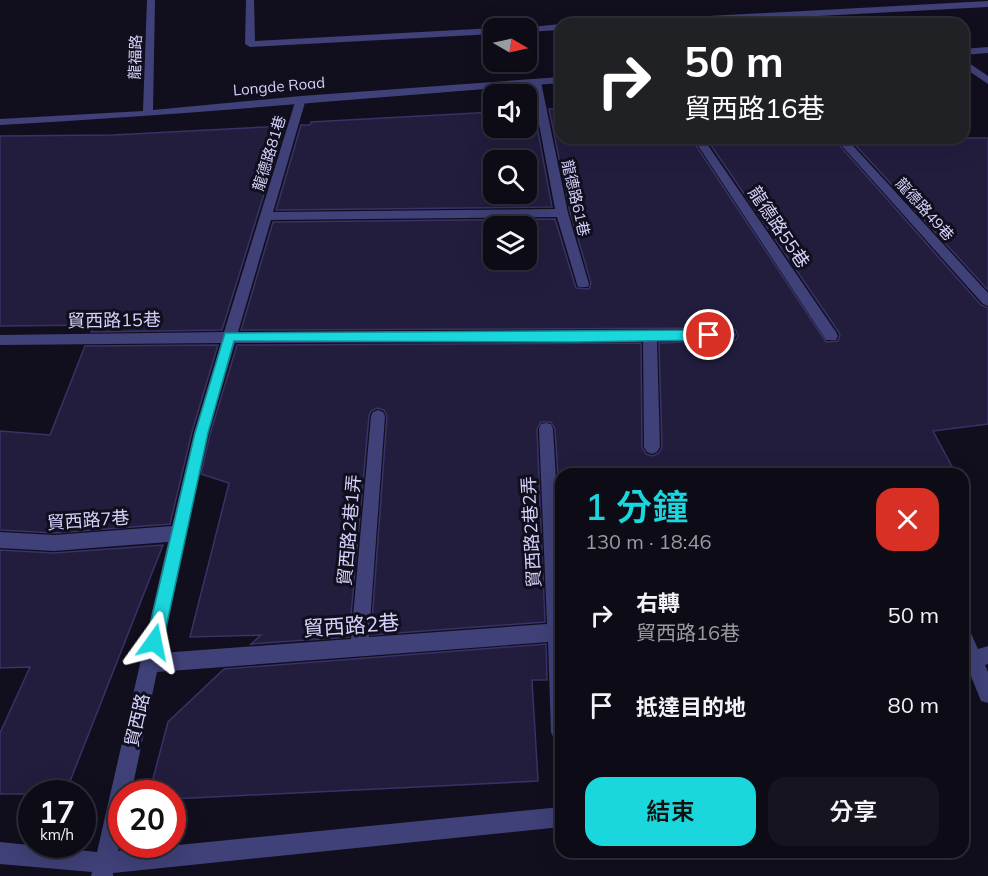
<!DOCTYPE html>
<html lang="zh-TW">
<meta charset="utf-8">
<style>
:root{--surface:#0d0b16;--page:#16141f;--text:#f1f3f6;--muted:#9a9ba1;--line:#2d2b35;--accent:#1ad6dd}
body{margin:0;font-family:Mulish,"Noto Sans TC",sans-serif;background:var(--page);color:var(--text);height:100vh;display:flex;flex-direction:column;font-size:22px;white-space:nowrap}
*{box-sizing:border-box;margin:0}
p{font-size:20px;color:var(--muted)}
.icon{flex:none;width:33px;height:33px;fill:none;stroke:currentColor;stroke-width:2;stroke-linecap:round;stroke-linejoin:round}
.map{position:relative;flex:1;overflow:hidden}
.sheet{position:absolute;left:555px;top:468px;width:414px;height:390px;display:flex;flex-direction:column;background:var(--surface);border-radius:18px;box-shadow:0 6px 24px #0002,0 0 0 2px var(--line)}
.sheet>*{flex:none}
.guide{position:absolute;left:555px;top:18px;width:414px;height:126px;border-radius:18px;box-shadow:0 6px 24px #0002,0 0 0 2px var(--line);background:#202124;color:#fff;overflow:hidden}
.needle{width:39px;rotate:99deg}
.buttons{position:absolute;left:483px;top:18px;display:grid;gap:12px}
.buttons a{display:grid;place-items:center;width:54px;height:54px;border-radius:12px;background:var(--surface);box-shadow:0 6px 24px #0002,0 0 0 2px var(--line);font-size:30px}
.speed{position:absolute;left:18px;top:780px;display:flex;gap:12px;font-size:30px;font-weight:700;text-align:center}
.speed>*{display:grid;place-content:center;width:78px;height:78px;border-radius:50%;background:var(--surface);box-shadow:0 6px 24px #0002,0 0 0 2px var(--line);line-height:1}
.speed small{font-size:15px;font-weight:400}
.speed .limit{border:9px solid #d22;background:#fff;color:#111}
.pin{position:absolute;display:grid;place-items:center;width:51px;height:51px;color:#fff;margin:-26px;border:3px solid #fff;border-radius:50%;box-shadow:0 2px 6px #0007}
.me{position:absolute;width:66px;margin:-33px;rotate:12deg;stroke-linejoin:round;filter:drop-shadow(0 0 4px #0008)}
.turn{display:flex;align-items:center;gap:21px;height:126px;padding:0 30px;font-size:27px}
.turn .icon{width:78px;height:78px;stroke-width:2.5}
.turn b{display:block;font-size:42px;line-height:51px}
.round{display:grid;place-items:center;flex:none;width:63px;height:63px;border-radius:18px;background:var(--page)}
.head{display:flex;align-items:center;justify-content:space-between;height:102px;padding:0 30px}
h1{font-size:36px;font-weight:600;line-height:45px;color:var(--accent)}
.cta{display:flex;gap:12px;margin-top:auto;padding:12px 30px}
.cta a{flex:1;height:69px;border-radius:18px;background:var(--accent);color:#111;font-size:24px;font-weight:600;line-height:69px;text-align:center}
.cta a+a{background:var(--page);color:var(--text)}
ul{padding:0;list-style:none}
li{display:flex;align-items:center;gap:18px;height:90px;padding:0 30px}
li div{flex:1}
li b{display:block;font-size:22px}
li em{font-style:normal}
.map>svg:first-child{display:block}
</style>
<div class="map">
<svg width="988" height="876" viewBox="0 0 988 876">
<rect width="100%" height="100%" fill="#110f1e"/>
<path fill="#221d3d" stroke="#393266" stroke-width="1.5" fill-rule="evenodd" d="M549 109H561V138H691L826 342 838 341 840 335 838 331 706 138H833L981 305 988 308V424L933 431 956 474H561V525L555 429 551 422H541L537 429 545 622 371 635 387 416 384 410 377 408 371 411 369 416 349 637 251 644 261 635 190 637 229 483 201 474 210 434 237 345 641 343 642 447 646 454 653 456 659 453 662 447 659 343 736 340 738 336 736 330 729 328 241 330 273 222 555 219 576 288 589 289 591 283 570 212ZM494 226H526V260H494Z
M526 110H534L552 207 276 210 301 125H310L311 122 494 112V128H526ZM494 160H526V194H494Z
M285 126 222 330 91 332 94 325 0 326V136L113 135Z
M849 138H988V290Z
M218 345 192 432 170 524 54 533 0 530V431L50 435 85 346Z
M163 545 65 794H0V733L30 667 0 668V550L54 553Z
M546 644 547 680H532L538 781 172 799V794H149L168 722 224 669Z"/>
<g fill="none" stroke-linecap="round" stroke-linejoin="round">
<path fill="#3f4178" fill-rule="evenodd" d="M246 0H254L255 41 494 28H495L494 34 250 47 245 44Z
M988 1V7L667 24H613L617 21Z
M561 24V30L526 32V28H522Z
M963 59 988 76V84L963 67Z
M536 79 541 82 568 213 589 284 588 287H578L577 284 557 217 271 220 238 332 729 330 734 331 736 335 734 339 657 341 660 447 657 452 652 454 647 452 644 447 643 341 235 343 208 433 161 653 351 639 371 416 373 412 378 410 383 412 385 416 369 637 547 624 539 429 541 424 546 423 551 424 553 429 561 562V742L554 739 551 732 548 642 157 672 131 794H122V835L118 851 561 807V827L113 873V876H91L92 872 0 864V842L97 852 168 542 54 551 0 548V532L54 535 172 526 194 433 221 343 0 345V335L224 332 296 99 301 96 306 99 273 212 555 209 531 82Z
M693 138H703L836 332 838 336 836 340H826Z
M835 138H846L988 293V306L983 304Z
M963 626 969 629 978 649 988 646V664L985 665 988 672V703L981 701 963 656Z"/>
<path fill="#3f4178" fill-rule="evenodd" d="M147 0H155L153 110 301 96 561 77V83C374 97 187 115 0 125V119L143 111Z
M988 47V53L963 55V49Z"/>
</g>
<path fill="#1ad6dd" stroke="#118b90" stroke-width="1.5" d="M709 330 715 335 709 340 574 342 234 341 208 433 163 642 160 647 154 650 149 647 146 642 195 433 225 333Z"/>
<g text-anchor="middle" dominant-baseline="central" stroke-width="6" stroke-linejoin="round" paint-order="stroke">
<g font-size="15" fill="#d4d2fa" stroke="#110f1e">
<text transform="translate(135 57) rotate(-88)">龍福路</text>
<text transform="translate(279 86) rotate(-5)">Longde Road</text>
<text transform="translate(269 153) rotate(-73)">龍德路81巷</text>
<text transform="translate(576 198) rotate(77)">龍德路61巷</text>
<text transform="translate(925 209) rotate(48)">龍德路49巷</text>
</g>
<g font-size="18" fill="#d4d2fa" stroke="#110f1e">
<text transform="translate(779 227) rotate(56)">龍德路55巷</text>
<text transform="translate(114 320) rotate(-1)">貿西路15巷</text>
<text transform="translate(88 520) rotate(-4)">貿西路7巷</text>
<text transform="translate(349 530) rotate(-85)">貿西路2巷1弄</text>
<text transform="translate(531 532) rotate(-93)">貿西路2巷2弄</text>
<text transform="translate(137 720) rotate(-77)">貿西路</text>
</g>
<g font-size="21" fill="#d4d2fa" stroke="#110f1e">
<text transform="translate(351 625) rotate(-4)">貿西路2巷</text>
</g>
</g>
</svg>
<div class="buttons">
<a><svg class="needle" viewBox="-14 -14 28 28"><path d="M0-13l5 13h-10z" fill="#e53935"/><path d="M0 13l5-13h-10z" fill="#9a9ba1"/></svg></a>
<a><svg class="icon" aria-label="sound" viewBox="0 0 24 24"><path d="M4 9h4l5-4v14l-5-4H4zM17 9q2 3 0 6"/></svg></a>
<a><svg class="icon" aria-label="search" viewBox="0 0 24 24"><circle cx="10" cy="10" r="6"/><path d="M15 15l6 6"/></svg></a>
<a><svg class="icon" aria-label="layers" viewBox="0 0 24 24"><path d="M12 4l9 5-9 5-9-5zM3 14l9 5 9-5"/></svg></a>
</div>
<div class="speed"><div>17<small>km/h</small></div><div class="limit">20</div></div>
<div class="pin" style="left:709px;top:335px;background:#d93025"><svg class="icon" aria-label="arrive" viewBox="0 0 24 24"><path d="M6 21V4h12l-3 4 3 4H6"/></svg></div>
<svg class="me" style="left:154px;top:642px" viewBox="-20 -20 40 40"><path d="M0-17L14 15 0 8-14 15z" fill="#1ad6dd" stroke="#fff" stroke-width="4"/></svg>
<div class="guide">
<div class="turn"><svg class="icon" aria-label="right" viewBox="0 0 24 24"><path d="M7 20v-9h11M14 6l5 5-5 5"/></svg><div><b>50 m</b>貿西路16巷</div></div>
</div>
<section class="sheet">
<div class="head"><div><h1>1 分鐘</h1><p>130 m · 18:46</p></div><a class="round" style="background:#d93025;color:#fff"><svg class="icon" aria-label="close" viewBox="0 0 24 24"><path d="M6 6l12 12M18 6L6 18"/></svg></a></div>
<ul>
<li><svg class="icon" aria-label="right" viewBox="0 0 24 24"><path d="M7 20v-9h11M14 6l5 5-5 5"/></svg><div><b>右轉</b><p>貿西路16巷</p></div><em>50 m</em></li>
<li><svg class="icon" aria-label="arrive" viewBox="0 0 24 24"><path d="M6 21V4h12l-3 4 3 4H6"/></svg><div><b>抵達目的地</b></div><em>80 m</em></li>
</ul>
<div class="cta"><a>結束</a><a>分享</a></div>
</section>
</div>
